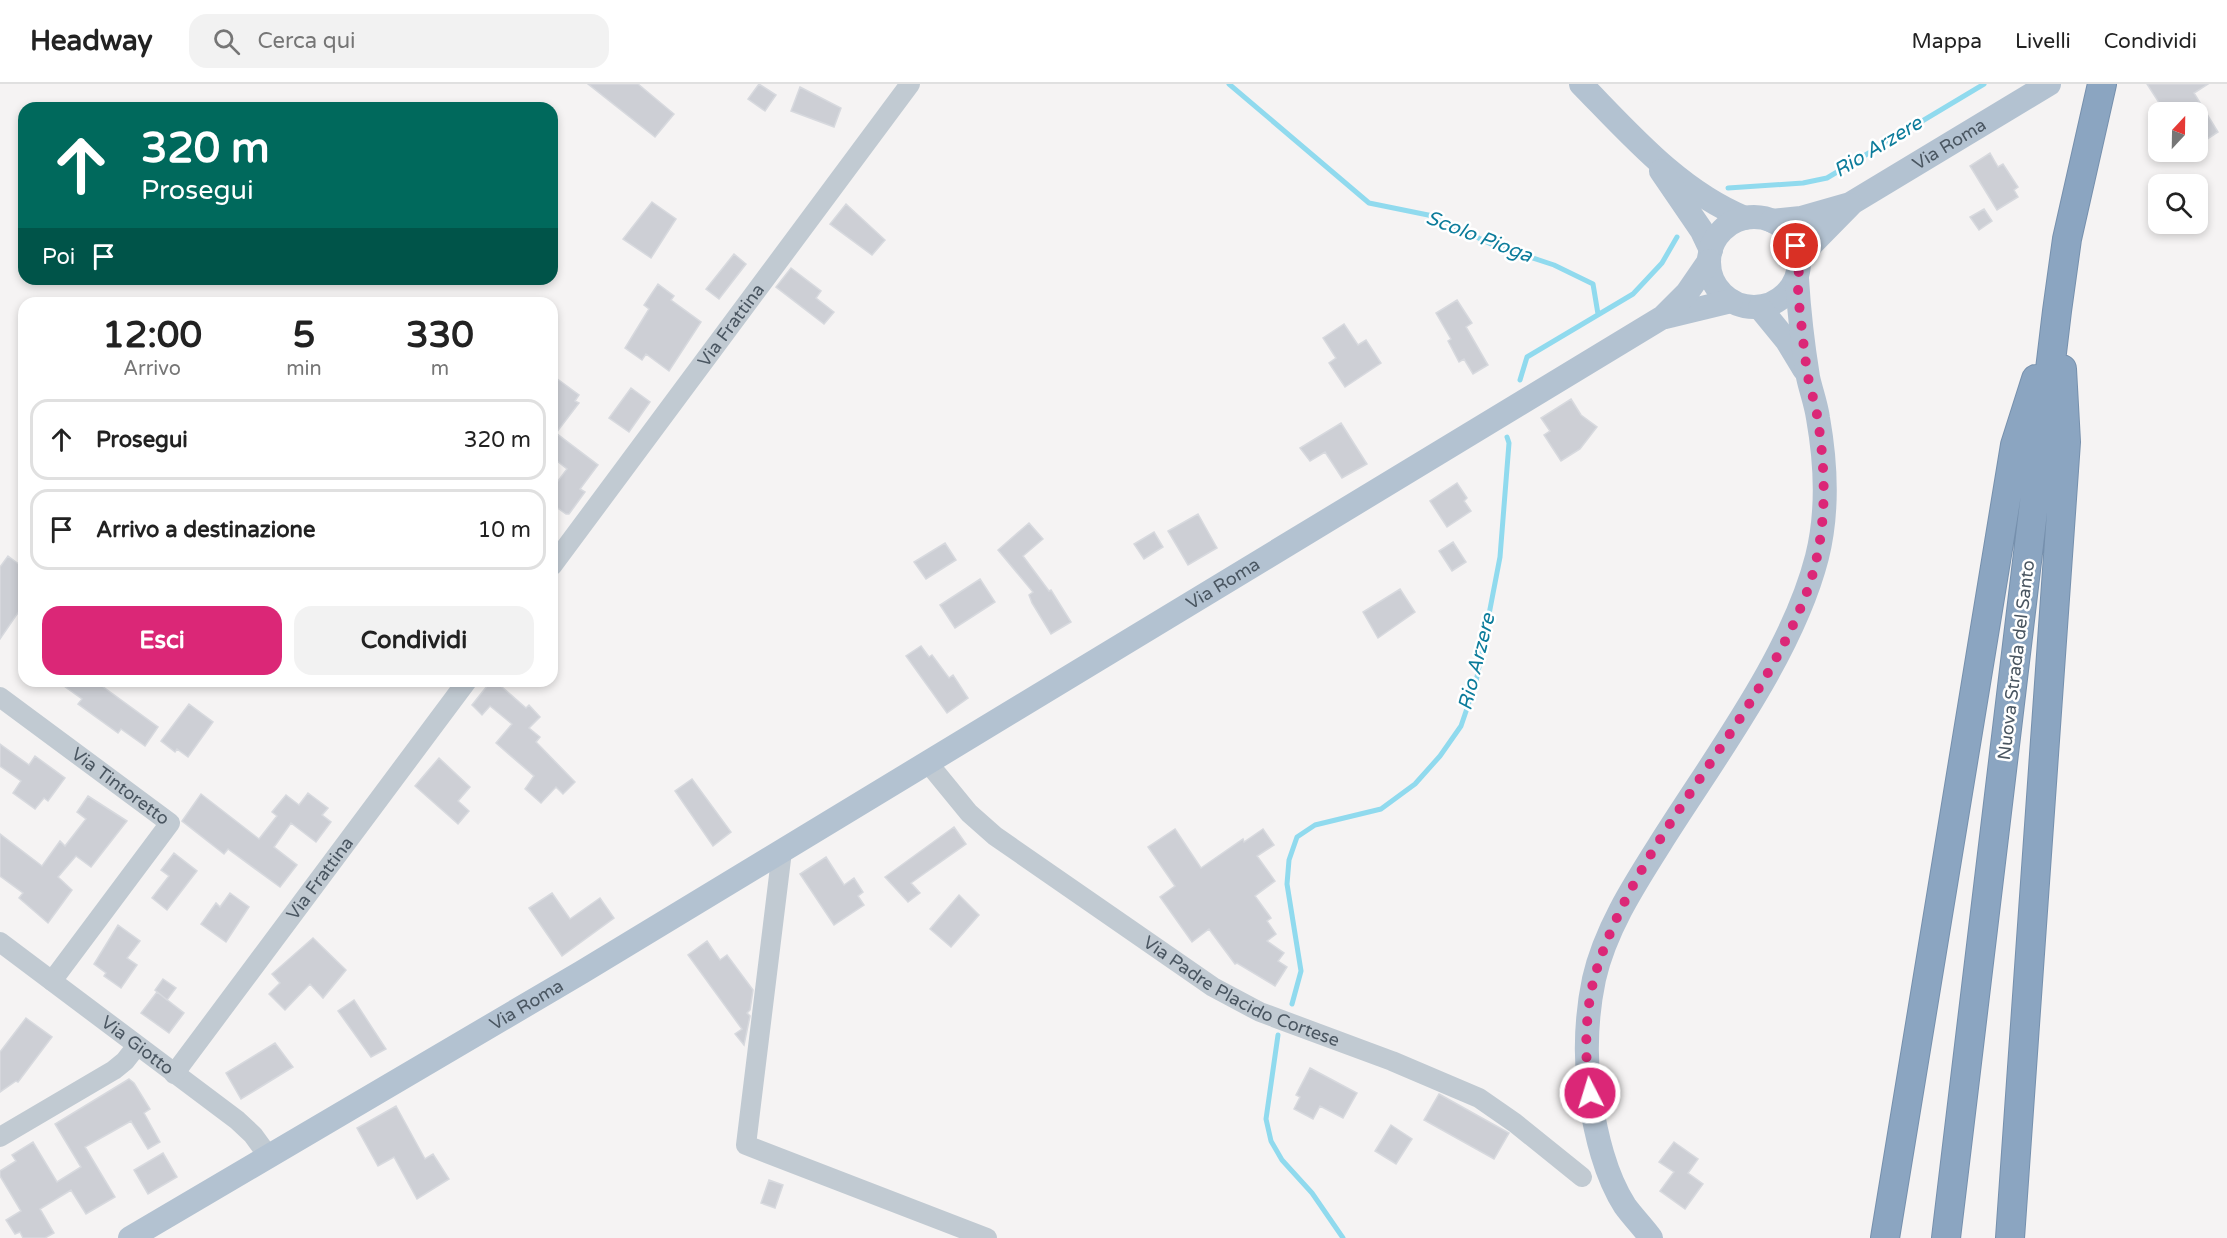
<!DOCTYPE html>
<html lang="it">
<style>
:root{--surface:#fff;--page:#f2f2f2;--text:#222;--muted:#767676;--line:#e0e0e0;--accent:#db2777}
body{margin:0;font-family:"Varela Round",sans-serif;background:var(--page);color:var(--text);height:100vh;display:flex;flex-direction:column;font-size:22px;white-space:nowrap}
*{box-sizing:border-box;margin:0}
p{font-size:20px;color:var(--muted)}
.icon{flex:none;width:33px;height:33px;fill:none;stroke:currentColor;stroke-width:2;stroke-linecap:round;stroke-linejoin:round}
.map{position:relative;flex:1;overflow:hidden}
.details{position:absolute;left:18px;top:213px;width:540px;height:390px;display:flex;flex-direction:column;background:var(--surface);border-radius:18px;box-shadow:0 3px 9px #0003}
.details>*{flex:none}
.hud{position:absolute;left:18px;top:18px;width:540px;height:183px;border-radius:18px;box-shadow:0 3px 9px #0003;background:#00695c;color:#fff;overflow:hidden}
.needle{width:39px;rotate:22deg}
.fabs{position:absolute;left:2148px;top:18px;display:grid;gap:12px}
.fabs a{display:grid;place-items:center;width:60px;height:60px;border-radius:12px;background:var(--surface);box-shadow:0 3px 9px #0003;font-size:30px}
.pin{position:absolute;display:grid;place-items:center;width:51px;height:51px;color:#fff;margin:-26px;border:3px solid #fff;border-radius:50%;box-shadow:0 2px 6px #0007}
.me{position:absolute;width:66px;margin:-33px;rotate:355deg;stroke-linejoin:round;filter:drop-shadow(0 0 4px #0008)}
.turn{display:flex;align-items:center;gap:21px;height:126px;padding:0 24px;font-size:27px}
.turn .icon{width:78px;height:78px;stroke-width:2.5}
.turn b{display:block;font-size:42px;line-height:51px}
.then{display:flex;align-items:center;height:57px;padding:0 24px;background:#0003;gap:12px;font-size:22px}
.eta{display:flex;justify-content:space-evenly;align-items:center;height:102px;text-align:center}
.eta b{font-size:36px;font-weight:800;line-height:42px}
.primary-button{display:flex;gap:12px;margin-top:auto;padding:12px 24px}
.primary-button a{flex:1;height:69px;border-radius:18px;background:var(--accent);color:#fff;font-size:24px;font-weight:800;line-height:69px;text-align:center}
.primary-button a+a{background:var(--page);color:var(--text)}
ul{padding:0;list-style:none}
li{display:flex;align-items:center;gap:18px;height:81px;margin:0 12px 9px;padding:0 12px;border:3px solid var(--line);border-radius:18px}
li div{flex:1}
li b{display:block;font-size:22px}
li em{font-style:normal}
header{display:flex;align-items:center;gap:36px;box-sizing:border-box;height:84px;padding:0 30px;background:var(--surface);border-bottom:2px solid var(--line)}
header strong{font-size:28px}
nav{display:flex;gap:33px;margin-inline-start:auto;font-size:21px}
.search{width:420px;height:54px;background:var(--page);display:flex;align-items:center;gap:15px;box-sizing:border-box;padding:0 21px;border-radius:18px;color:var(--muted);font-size:22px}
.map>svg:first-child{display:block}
</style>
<header>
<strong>Headway</strong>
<div class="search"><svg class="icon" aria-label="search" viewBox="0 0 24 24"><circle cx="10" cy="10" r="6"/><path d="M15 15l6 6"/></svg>Cerca qui</div>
<nav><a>Mappa</a><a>Livelli</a><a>Condividi</a></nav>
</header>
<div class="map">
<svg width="2227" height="1154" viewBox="0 0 2227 1154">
<rect width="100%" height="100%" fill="#f5f3f3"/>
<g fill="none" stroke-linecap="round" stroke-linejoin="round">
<path stroke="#90daee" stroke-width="5" d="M1229 0 1369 119 1433 132 1491 160 1554 181 1593 200 1598 230
M1728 104 1803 99 1827 94 1984 0
M1520 296 1527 273 1633 210 1662 179 1677 153
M1292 920 1301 887 1287 800 1289 776 1297 753 1315 741 1381 725 1415 700 1440 672 1461 642 1476 598 1500 473 1509 359 1507 353
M1278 951 1266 1035 1271 1057 1282 1076 1312 1109 1343 1154"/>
</g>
<path fill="#cdcfd5" stroke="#d7d9de" stroke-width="1.5" d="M588 0H638L674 30 655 53Z
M759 0 776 11 765 27 748 15Z
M2147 0H2208L2194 9 2218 48 2198 61V28H2165Z
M800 3 841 24 834 43 791 27Z
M1990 69 1998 83 2003 80 2018 103 2014 106 2018 113 1997 126 1970 82Z
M652 118 676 135 651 174 623 155Z
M846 120 885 156 872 171 830 140Z
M1984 125 1992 137 1979 146 1970 133Z
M734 170 746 180 719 215 706 205Z
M791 184 821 207 816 214 834 228 824 240 776 203Z
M658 200 674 212 671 216 701 238 669 287 646 270 642 276 625 264 649 225 644 221Z
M1457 216 1472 239 1466 243 1488 281 1473 290 1464 275 1459 278 1448 257 1451 255 1436 229Z
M1344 240 1358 261 1366 256 1381 279 1345 303 1329 279 1336 274 1323 254Z
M552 291 579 311 575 317 579 319 556 349 598 381 580 405 585 408 569 430H566L552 420V405L567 385 552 373Z
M631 304 650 318 629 348 609 334Z
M1571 315 1581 331 1597 343 1580 365 1561 377 1544 351 1550 347 1541 334Z
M1341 339 1367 380 1342 394 1325 368 1310 377 1300 364Z
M1457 399 1467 414 1464 417 1471 427 1447 443 1430 417Z
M1198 430 1217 464 1188 481 1168 447Z
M1029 439 1043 455 1023 472 1049 507 1051 506 1071 538 1051 550 1032 519 1029 511 1033 508 998 466Z
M1154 448 1163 463 1144 475 1134 460Z
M1453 458 1466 478 1452 487 1439 467Z
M945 459 956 476 926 495 914 478Z
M8 472 24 484V520L0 555V483Z
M980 495 995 518 955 544 940 521Z
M1400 505 1415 528 1378 554 1363 528Z
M921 562 929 573 932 571 949 594 953 591 968 614 947 629 906 572Z
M57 597H95L158 643 145 662 121 645 118 649 78 620 82 615Z
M491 597H495L526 624 529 621 540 633 529 644 540 653 536 658 575 698 563 710 556 703 541 719 525 705 534 692 496 659 512 640 490 622 482 631 472 621Z
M189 620 213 638 188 673 177 665 175 668 161 657Z
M0 660 29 681 35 672 65 694 48 717 44 714 35 725 13 709 21 697 0 682Z
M439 674 470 703 458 717 469 727 458 740 415 702Z
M692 695 731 748 713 762 675 707Z
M308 709 328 724 322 731 331 738 316 758 291 739 274 763 297 781 280 803 228 765 224 770 182 737 201 710 259 755 277 732 272 728 286 711 299 721Z
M88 712 127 737 91 783 76 772 58 793 72 806 48 839 19 814 23 809 0 792V750L42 782 60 757 65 762 86 735 77 728Z
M954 743 966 760 911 799 920 809 908 818 885 793Z
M1175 745 1201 784 1243 755 1244 758 1263 745 1274 761 1257 772 1275 797 1255 812 1271 834 1267 837 1276 850 1267 857 1284 869 1278 877 1287 883 1275 902 1237 879 1235 880 1209 845 1192 858 1160 813 1175 802 1148 763Z
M174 769 197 787 167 826 152 814 169 792 161 786Z
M826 773 844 801 854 794 863 808 858 812 864 821 834 841 800 790Z
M230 809 249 823 226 858 201 840 216 819 220 823Z
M552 809 570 835 600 814 614 834 562 872 529 824Z
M959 811 979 831 951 863 930 845Z
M118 841 140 857 127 874 137 881 121 904 104 892 106 889 94 880Z
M313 854 346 886 323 914 310 900 285 926 269 910 280 899 272 890Z
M707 857 720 876 727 871 753 906 750 926 747 929 750 932 744 961 735 950 742 945 688 871Z
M163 895 176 904 167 916 155 906Z
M157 908 184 929 169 949 141 929Z
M354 916 386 965 371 973 338 927Z
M26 934 52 953 18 998 16 997 0 1008V968Z
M275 959 293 983 241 1015 226 989Z
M1310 984 1357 1009 1343 1034 1320 1022 1313 1035 1294 1025 1300 1013 1296 1011Z
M129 995 134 999 150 1025 144 1029 160 1058 148 1065 131 1037 85 1063 115 1113 86 1130 71 1106 40 1125 54 1149 45 1154H23L20 1148 15 1150 6 1136 21 1127 0 1092V1087L16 1077 12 1071 33 1058 57 1098 81 1083 55 1040Z
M1439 1010 1509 1049 1494 1075 1424 1036Z
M396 1022 425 1075 433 1070 449 1095 417 1115 394 1073 378 1082 357 1044Z
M1391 1041 1412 1055 1396 1080 1375 1067Z
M1674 1058 1698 1075 1688 1089 1703 1100 1685 1125 1660 1107 1674 1088 1659 1078Z
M163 1069 177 1093 148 1110 134 1086Z
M769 1096 783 1101 775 1124 761 1119Z"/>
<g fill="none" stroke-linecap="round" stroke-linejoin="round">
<g stroke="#7690ad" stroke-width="30">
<path id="highway" d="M1885 1154 2015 361 2036 295
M1946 1154 2057 227 2067 155 2102 0
M2010 1154 2066 358 2062 285"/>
</g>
<g stroke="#c1cad2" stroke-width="20">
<path id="s1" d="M552 482 910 0"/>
<path id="s2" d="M0 613 170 739 52 897"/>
<path id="s3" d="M928 679 969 729 995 752 1213 903 1260 928 1392 977 1479 1014 1515 1039 1582 1093"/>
<path d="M782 767 746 1061 987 1154"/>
<path id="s4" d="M0 858 237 1036 253 1051 269 1073"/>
<path id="s5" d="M174 990 467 597"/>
<path d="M0 1053 114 986 125 977 136 963"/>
</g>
<g stroke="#b3c2d1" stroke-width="24">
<path d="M1581 0C1630 50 1679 107 1745 134"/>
<path d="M1661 87 1702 147 1711 166"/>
<circle cx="1754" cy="178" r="45"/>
<path id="s6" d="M1772 137 1801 134 1850 120 2049 0"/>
<path d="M1799 173 1850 121"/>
<path d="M1760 224 1787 257 1804 285"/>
<path d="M1665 233 1731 217"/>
<path id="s7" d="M130 1154 582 888 1663 233 1687 209 1709 177"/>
<path d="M1651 1154C1643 1143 1633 1133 1625 1122 1605 1091 1596 1050 1590 1014 1585 975 1586 933 1594 895 1605 846 1634 801 1660 760 1714 674 1792 571 1817 473 1828 429 1826 379 1818 334 1816 320 1811 307 1808 293 1803 262 1799 228 1797 195"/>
</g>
<use href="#highway" stroke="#8ba5c1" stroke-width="28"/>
</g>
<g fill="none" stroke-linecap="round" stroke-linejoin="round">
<path stroke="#db2777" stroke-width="10" stroke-dasharray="0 18" d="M1590 1009C1584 972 1585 927 1595 891 1636 754 1753 646 1805 513 1827 456 1827 396 1818 337 1816 322 1811 308 1808 293 1804 269 1802 244 1799 220 1796 200 1802 181 1796 162"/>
</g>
<g text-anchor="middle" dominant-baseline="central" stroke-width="5" stroke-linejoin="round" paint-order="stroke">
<g font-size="18" fill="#4a5661" stroke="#fff">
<text stroke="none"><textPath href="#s6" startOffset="196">Via Roma</textPath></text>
<text stroke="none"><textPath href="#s1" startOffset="300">Via Frattina</textPath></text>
<text stroke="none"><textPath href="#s7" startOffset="1274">Via Roma</textPath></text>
<text transform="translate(2016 576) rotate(-83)">Nuova Strada del Santo</text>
<text stroke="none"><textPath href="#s2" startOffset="150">Via Tintoretto</textPath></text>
<text stroke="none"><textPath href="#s5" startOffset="244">Via Frattina</textPath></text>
<text stroke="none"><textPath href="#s3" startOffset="392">Via Padre Placido Cortese</textPath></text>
<text stroke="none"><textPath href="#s7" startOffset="460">Via Roma</textPath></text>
<text stroke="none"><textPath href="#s4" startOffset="172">Via Giotto</textPath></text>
</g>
<g font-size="20" font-style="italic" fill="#0c7c9b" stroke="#fff">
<text transform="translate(1878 63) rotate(-31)">Rio Arzere</text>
<text transform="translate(1479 153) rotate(21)">Scolo Pioga</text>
<text transform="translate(1477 578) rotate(-76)">Rio Arzere</text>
</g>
</g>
</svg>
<div class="fabs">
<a><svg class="needle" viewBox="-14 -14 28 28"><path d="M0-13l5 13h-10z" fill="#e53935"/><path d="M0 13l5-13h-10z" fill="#767676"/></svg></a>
<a><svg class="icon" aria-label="search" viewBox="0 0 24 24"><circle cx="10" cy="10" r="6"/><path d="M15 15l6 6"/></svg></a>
</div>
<div class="pin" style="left:1796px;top:162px;background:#d93025"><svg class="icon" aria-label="arrive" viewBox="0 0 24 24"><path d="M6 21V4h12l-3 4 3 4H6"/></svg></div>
<svg class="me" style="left:1590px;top:1009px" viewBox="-20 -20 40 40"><circle r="17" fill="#db2777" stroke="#fff" stroke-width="3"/><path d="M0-11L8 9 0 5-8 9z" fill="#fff"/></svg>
<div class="hud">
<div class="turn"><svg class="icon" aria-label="ahead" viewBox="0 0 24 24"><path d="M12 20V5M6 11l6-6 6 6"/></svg><div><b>320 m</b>Prosegui</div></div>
<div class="then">Poi<svg class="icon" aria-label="arrive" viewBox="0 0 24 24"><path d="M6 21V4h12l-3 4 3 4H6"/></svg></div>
</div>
<section class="details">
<div class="eta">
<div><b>12:00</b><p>Arrivo</p></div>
<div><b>5</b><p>min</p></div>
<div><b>330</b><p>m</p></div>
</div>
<ul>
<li><svg class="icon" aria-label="ahead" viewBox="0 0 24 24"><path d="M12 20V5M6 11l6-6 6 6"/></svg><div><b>Prosegui</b></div><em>320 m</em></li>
<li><svg class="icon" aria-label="arrive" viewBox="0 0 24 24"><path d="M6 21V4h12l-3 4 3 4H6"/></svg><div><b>Arrivo a destinazione</b></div><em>10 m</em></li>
</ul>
<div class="primary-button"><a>Esci</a><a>Condividi</a></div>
</section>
</div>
